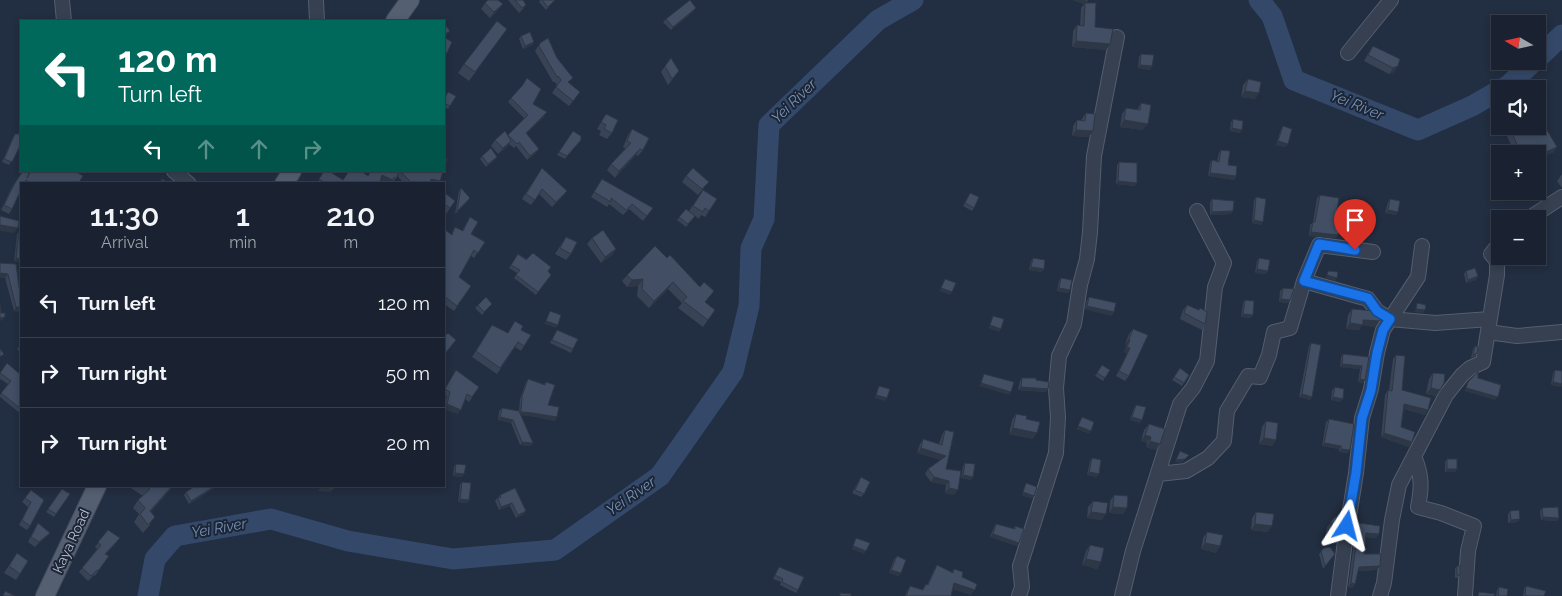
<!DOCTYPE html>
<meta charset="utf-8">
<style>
:root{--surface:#1a2231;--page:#232a39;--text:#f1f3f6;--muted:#9fa4ab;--line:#383f4d}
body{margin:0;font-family:Raleway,sans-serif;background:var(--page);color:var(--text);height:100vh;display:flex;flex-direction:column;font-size:19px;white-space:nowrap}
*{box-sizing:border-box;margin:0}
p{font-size:16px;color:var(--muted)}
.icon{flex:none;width:28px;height:28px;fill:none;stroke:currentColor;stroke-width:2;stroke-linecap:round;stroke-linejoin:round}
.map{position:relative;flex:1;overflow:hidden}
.sheet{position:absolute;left:20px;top:182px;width:425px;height:305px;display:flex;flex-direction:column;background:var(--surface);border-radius:0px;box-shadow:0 2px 8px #0003,0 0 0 1px var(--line)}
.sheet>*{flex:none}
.guide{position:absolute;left:20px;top:20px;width:425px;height:152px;border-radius:0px;box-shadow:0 2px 8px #0003,0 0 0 1px var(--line);background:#00695c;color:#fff;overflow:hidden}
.needle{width:32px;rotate:279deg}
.tools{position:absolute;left:1491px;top:15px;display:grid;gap:10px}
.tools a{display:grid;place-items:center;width:55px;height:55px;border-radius:0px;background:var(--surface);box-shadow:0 2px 8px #0003,0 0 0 1px var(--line);font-size:25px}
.pin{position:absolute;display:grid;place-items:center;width:42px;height:42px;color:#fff;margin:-51px -21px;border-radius:50% 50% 50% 0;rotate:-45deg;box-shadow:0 0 5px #0007}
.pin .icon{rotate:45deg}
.me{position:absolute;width:55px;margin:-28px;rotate:9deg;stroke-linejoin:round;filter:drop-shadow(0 0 4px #0008)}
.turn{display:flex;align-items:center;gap:18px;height:105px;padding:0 15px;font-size:22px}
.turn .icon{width:65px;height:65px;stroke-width:2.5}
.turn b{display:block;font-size:35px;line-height:42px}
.lanes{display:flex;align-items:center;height:48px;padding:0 15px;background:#0003;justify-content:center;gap:25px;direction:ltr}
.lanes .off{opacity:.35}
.eta{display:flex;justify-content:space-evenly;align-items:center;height:85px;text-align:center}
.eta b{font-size:30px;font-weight:600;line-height:35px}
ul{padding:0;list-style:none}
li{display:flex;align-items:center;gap:15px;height:70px;padding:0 15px;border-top:1px solid var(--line)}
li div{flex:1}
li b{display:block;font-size:19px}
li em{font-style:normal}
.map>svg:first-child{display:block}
</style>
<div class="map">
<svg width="1562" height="596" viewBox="0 0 1562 596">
<rect width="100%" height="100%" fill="#222e41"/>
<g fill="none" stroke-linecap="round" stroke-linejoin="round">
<path stroke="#344969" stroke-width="21" d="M1259 0 1272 16 1294 80 1418 130 1472 106 1500 90
M1538 58 1562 35
M1502 89 1509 85 1534 61
M148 596 155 559 175 536 271 519 348 541 453 559 555 550 660 476 733 372 749 306 751 248 764 219 769 125 878 20 913 0"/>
<g stroke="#545e6e" stroke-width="16">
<path id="minor" d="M62 0 64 21
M316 0 317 21
M1348 53 1391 0
M174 171 189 184
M1528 219 1562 197
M1304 281 1368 299 1377 311 1390 319 1435 323 1490 319
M1488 332 1517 336 1562 332
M1414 456C1422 475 1422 487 1418 507L1441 513 1474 526 1468 551 1465 596
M1158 474 1186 471 1208 458 1224 441 1227 411 1248 376 1260 377 1269 355 1274 332 1290 328 1304 281 1319 245 1373 252
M1019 596 1022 587 1020 566 1056 453 1058 417 1056 388 1059 356 1074 324 1080 285 1087 259 1090 232 1094 156 1117 37
M1122 596 1133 551 1180 404 1193 388 1207 361 1215 287 1224 263 1197 211
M1338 596 1345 541 1356 473 1362 418 1371 389 1377 353 1383 330 1418 277 1422 246
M1380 596 1384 583 1392 520 1399 485 1446 395 1462 375 1470 368 1483 362 1497 275V261L1491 254 1500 243"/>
</g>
<g stroke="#404959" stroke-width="20">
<path id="major" d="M395 21 410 0
M284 184 292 171
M45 596 97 486"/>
</g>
<use href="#minor" stroke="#364050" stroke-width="14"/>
<use href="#major" stroke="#545f71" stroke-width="18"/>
</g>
<path fill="#384355" d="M508 0H523L526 5 522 10 519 13Z
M540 0H555L546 10 539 2Z
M1072 0H1088L1087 3 1095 27 1110 44 1106 50 1072 47 1073 31 1077 25 1080 26 1081 8 1084 4Z
M485 3 503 4 498 10 490 18 481 9Z
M694 11 671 30 663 22 666 19Z
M444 23 446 36 445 38 447 53 444 58Z
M507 29 469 81 458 73 464 64Z
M521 36 534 42 532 45 523 49 519 39Z
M540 43 569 84 576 98 569 106 552 93 557 85 555 82H553L535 51Z
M1373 46 1398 66 1394 72 1389 74 1364 61 1369 52Z
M1141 54 1152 66 1150 70 1138 68 1139 57Z
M665 66 679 71 668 85 661 72Z
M1248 79 1259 93 1255 99 1241 97 1243 85Z
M456 96 448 109 444 107V98Z
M511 98 533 104 544 117 526 134 539 149 535 154 527 160 516 146 514 148 509 144 507 147 498 154 491 146 495 140 508 136 524 118 508 102Z
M1141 103 1143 130 1120 127 1122 114 1126 108 1137 110Z
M1086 113 1093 131 1089 137 1072 136 1073 126 1077 120H1081Z
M606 114 612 133 607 139 599 135 601 131 597 129Z
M1233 119 1242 130 1240 133 1230 131 1231 122Z
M1283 126 1285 147 1276 145 1281 129Z
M632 129 643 150 638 156 636 155 615 178 607 170 611 164 626 149 623 147 628 135Z
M573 131 581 140 565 159 557 155Z
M1511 131 1527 132 1554 152 1542 157 1540 151 1537 154H1515L1507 136Z
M15 134 20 147H19L9 165 2 162 13 137Z
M1221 150 1236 176 1234 180 1208 176 1210 163 1212 160 1217 161 1219 153Z
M482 156 495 160 486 167 480 159Z
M1119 162 1135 186 1116 184 1117 165Z
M542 168 567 191 563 196 552 207 539 194 531 205 522 199Z
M23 171 78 184H21L12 209 9 214 1 210 12 187Z
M324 171 343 180 368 176 371 171H443L440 181 438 184H405L397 176 393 183 391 182 390 184H388L380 180 379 184H317Z
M1562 174V188L1557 181Z
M686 176 704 188 698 195 682 182Z
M602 179 653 208 643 221 629 209 623 215 609 204 607 207 591 197Z
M461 188 468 201 455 214 459 191Z
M703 190 717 199 705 217 701 215 699 219 695 216 686 227 677 220 686 209 689 211Z
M970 193 974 208 972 211 963 206Z
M1320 195 1335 224 1336 238 1309 236 1310 225 1313 222 1317 198Z
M444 196 455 201 446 214 444 213Z
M1256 197 1261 225 1252 223 1254 200Z
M1212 199 1231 214 1210 215V202Z
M1390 199 1396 215 1385 213 1388 202Z
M470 217 471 234 485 242 474 258 471 256 459 277 471 286 454 311 444 304V229L451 235 455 227 462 231Z
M19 231 21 232V263L14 261 17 234Z
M566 237 571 254 566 260 555 254 562 243Z
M592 238 616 249 612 255 601 263 587 244Z
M518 254 548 271 551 275 536 295 514 278 517 273 509 268Z
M667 258 700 287 714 291 705 302 715 310 703 327 678 308 682 303 668 289 649 308 637 296 638 286 627 287 622 281 627 275Z
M1033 258 1044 269 1041 272 1029 270 1031 261Z
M1259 258 1266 274 1255 273 1257 261Z
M16 264 21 312 14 311 5 278H0Z
M1466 271 1478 276 1476 280 1466 283 1464 274Z
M1061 278 1070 290 1068 293 1057 291 1059 281Z
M1283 288 1290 300 1288 303 1279 302 1280 291Z
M1089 297 1112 316 1085 309 1087 300Z
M1245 300 1251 318 1241 317 1243 303Z
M492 304 482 315 475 308 478 305Z
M1187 305 1205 324 1202 330 1180 319 1183 310Z
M1352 309 1375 327 1362 325 1359 330 1346 329 1348 315Z
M515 321 521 330 531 335 521 351 515 347 497 374 472 357 489 330 508 333Z
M1133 329 1129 376 1125 381 1116 376 1127 354 1124 352 1127 345 1125 344 1129 334Z
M557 330 573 349 571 353 550 343Z
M1311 343 1312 397 1310 400 1299 397 1309 346Z
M21 344V353L17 349Z
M1475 346 1477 353 1475 356 1471 358 1473 349Z
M1343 354 1369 357 1365 380 1363 383 1358 382 1360 369 1340 367 1341 357Z
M1396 355 1402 390 1425 415 1404 409 1401 427 1412 442 1409 447 1381 437 1385 395 1388 390H1389L1393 359Z
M1102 365 1110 370 1103 381 1095 376Z
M1180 368 1189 375 1182 386 1172 380Z
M456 370 479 387 469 402 465 399 458 414 444 409 447 396 444 394V390Z
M1555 370 1562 371V385L1561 387 1551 385 1553 373Z
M1433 373 1440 390 1436 396 1426 394 1429 379Z
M0 374 21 375V414L0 397V395L8 384 0 379Z
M1022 378 1036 380 1048 389 1046 392 1018 390 1020 381Z
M528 379 544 384 546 382 548 405 555 421 530 416 521 415 533 443 530 446 520 445 511 423 498 420 499 411 502 408 519 411 520 399 526 382Z
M1335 387 1340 402 1331 400 1332 390Z
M1136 405 1140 423 1130 420 1134 408Z
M1016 414 1026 419 1033 439 1009 434 1012 420Z
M1329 419 1348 453 1339 452V449L1322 446 1326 422Z
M1266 421 1276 440 1272 446 1259 444 1262 427Z
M1149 424 1160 444 1156 450 1146 447 1147 443 1141 441 1144 430Z
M945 430 946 469 958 490 954 495 945 493 946 485 931 482 925 474 928 469 941 460 917 453 920 444 923 439 939 444 942 435Z
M1092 458 1097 477 1087 475 1090 461Z
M1447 459 1455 472H1445V462Z
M965 463 973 477 971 480 961 478 963 466Z
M456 464 464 474 462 477 453 476 454 467Z
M861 477 864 494 861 497 852 493Z
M462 482 469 500 467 503 458 502 460 485Z
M128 486H173L151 512 150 525 143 533 134 522 139 514 133 508 138 500 143 496Z
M195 486H232L231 488 216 487 189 504 184 495 186 492Z
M62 489 70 494 54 517 46 512Z
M31 490 30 526 27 530 19 525 28 507 22 502Z
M500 495 526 511 524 514 516 518 510 506 499 510 495 501Z
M1114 495 1127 508 1123 514 1109 513 1110 501Z
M1093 501 1102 520 1087 518 1088 507Z
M1542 508 1559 518 1557 521 1541 520 1540 511Z
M1510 511 1518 522 1508 523V514Z
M1256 512 1268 532 1251 530 1252 518Z
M1335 517 1337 537 1331 538 1326 532 1327 527Z
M38 523 50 533 46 537 35 547 28 542 35 528Z
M1359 523 1379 534 1376 538 1366 537 1364 554 1377 570 1358 571 1353 588 1348 587 1356 527Z
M996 524 1013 529 1015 526 1017 546 990 537 994 527Z
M108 530 120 538 106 554 109 556 95 576 94 575 88 581 79 572 97 549 95 547Z
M1207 532 1220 546 1216 553 1201 549 1203 538Z
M1090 545 1101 562 1097 569 1082 565 1086 551Z
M1324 548 1335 554 1323 569 1319 554Z
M17 553 20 574 16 580 4 573Z
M897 556 901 573 899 576 889 573 894 559Z
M937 565 952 572 954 569 962 577 971 595 953 589 951 596H905L907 591 910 586 922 590 926 584 927 585 934 570Z
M1457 566 1460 575 1457 578H1455V569Z
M779 567 798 590 796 593 780 585 781 582 773 579Z
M1526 586 1544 596H1523L1524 589Z
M1499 587 1507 596H1496L1497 590Z"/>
<path fill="#2e3745" d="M1072 0H1083L1088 1 1086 4 1085 3 1084 4Z
M503 4 498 10 490 18 494 12Z
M696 8 694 11 671 30 673 27Z
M450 31 446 36 444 38V35Z
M1076 41 1110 44 1106 50 1072 47Z
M534 42 532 45 523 49 525 46Z
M1140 65 1152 66 1150 70 1138 68Z
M1398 66 1394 72 1389 74 1393 68Z
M1245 91 1259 93 1255 99 1241 97Z
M547 112 544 117 523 137 526 133Z
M1124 120 1148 124 1143 130 1120 127Z
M1232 128 1242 130 1240 133 1230 131Z
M1076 130 1093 131 1089 137 1072 136Z
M511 141 507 147 498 154 503 148Z
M1278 141 1288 144 1285 147 1276 145Z
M1543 146 1540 151 1537 154H1534Z
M1557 147 1554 152 1542 157 1546 152Z
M539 149 535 154 527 160 530 156Z
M640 149 636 155 615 178 619 171Z
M497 157 495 160 486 167 488 164Z
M1210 173 1236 176 1234 180 1208 176Z
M382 175 393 180 390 184H388L379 180Z
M431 179 440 181 438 184H430Z
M1118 181 1137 183 1135 186 1116 184Z
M567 191 563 196 552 207 556 202Z
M1388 210 1398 212 1396 215 1385 213Z
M1233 211 1231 214 1210 215 1212 212Z
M1254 220 1263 222 1261 225 1252 223Z
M0 225 18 228 14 233 0 231Z
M1311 232 1338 235 1336 238 1309 236Z
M616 249 612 255 601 263 605 257Z
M16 258 21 259V263L14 261Z
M1031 267 1044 269 1041 272 1029 270Z
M1257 269 1268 271 1266 274 1255 273Z
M0 273 8 274 5 278H0Z
M1327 275 1337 278 1335 281 1325 278Z
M1478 276 1476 280 1466 283 1468 280Z
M643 279 638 286 627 287 632 280Z
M673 282 668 289 649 308 654 301Z
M941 288 952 292 950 295 939 291Z
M1059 288 1070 290 1068 293 1057 291Z
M1281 299 1290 300 1288 303 1279 302Z
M1087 306 1114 312 1112 316 1085 309Z
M16 307H21V312L14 311Z
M1416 309 1425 310 1423 313 1414 312Z
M1243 314 1253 315 1251 318 1241 317Z
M5 317 3 320 0 321V318Z
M1363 320 1379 321 1375 327 1362 325 1359 330 1346 329 1350 323Z
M546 321 558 325 556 328 544 324Z
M990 325 1001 329 999 332 988 328Z
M1129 339 1130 340 1127 345 1125 344Z
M1127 347 1130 348 1127 354 1124 352Z
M1342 364 1362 366 1360 369 1340 367Z
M1360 379 1365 380 1363 383 1358 382Z
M1553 382 1562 384V385L1561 387 1551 385Z
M981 383 1011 392 1009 395 979 386Z
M1021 387 1048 389 1046 392 1018 390Z
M1431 388 1440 390 1436 396 1426 394Z
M1466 388 1498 397 1495 400 1464 391Z
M1302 394 1312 397 1310 400 1299 397Z
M876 395 887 398 885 401 874 398Z
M1333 397 1343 399 1340 402 1331 400Z
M447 404 461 410 458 414 444 409Z
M1404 404 1428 410 1425 415 1401 408Z
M521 412 532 413 557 417 555 421 530 416 518 415Z
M500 417 513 420 511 423 498 420Z
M1132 417 1142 420 1140 423 1130 420Z
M1078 426 1091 431 1089 434 1076 429Z
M1013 428 1037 433 1033 439 1009 434Z
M1384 433 1412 442 1409 447 1381 437Z
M1145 435 1151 437 1147 443 1141 441Z
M1264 438 1276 440 1272 446 1259 444Z
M1150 441 1160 444 1156 450 1146 447Z
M522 442 533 443 530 446 520 445Z
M1324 443 1341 446 1339 449 1322 446Z
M921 448 946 456 943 461 917 453Z
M1341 449 1350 450 1348 453 1339 452Z
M1189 455 1183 462 1174 463 1176 460Z
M1447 469H1457L1455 472H1445Z
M1089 472 1099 474 1097 477 1087 475Z
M455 473 464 474 462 477 453 476Z
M963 475 973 477 971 480 961 478Z
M934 477 949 481 946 485 931 482Z
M172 486H173L171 489 145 519 150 511Z
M215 486H232L231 488 216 487 189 504 191 501Z
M320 488 333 489 331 492 318 491Z
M949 488 958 490 954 495 945 493Z
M1023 492 1034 496 1032 499 1021 495Z
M460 499 469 500 467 503 458 502Z
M512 503 510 506 499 510 501 507Z
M1113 507 1127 508 1123 514 1109 513Z
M526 511 524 514 516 518 518 515Z
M1091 512 1106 514 1102 520 1087 518Z
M1543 517 1559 518 1557 521 1541 520Z
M1520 519 1518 522 1508 523 1511 520Z
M1255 524 1272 526 1268 532 1251 530Z
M1341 531 1337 537 1331 538 1335 532Z
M50 533 46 537 35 547 39 542Z
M1366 533 1379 534 1376 538 1363 537Z
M993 534 1019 543 1017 546 990 537Z
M1205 543 1220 546 1216 553 1201 549Z
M853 546 866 551 864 554 851 549Z
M1086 559 1101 562 1097 569 1082 565Z
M1380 566 1377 570 1356 571 1359 567Z
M891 570 901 573 899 576 889 573Z
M954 583 975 590 971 595 951 589Z
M1351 583 1355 584 1353 588 1348 587Z"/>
<path fill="#414e63" stroke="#2e3745" d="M488 0H498L503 4 494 12 485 3Z
M515 0H523L526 5 522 8Z
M542 0H555L548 7Z
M690 0 696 8 673 27 666 19Z
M1085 3H1096L1095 27 1113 29 1110 44 1076 41 1077 25 1084 26Z
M497 21 507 29 475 72 464 64Z
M444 23 450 31 444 35Z
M530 32 534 42 525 46 521 36Z
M444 37 452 42 447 53 444 51Z
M548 38 557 58 573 78 568 82 580 92 573 101 556 87 561 80 558 76 557 77 539 46 540 43Z
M1373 46 1400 59 1398 66 1393 68 1368 55Z
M1141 54 1154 55 1152 66 1140 65Z
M671 58 679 71 672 79 665 66Z
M527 78 541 89 533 104 547 112 526 133 539 149 530 156 519 142 517 144 508 135 528 115 511 98 522 86Z
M1248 79 1261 82 1259 93 1245 91Z
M448 92 456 96 450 106 444 103V99Z
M1141 103 1151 105 1148 124 1124 120 1126 108 1140 110Z
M1086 113 1095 114 1093 131 1076 130 1077 120 1085 121Z
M606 114 618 120 612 133 604 129 606 125 601 122Z
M1233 119 1243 121 1242 130 1232 128Z
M1543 123 1557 147 1546 152 1543 146 1534 154H1519L1521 153 1511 131 1520 126H1524L1527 132Z
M1283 126 1292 129 1288 144 1278 141Z
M632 129 649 138 643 150 640 149 619 171 611 164 631 143 627 141Z
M505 131 511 141 503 148 495 140Z
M573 131 581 136V140L567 156 559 152Z
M15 134H21V144L12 162 4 159Z
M491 148 497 157 488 164 482 156Z
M1221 150 1230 151 1228 165 1237 166 1236 176 1210 173 1212 160 1219 162Z
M444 158 447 159 444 169Z
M1119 162 1137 163V183L1118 181Z
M542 168 567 191 556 202 542 189 535 200 526 194Z
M693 168 709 182 702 189 686 176Z
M23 171H30L27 178 31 171H75L83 176 78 184H34L26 180 24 184H21V190L12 209 4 205 15 183Z
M324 171H329L343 180 349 171H361L368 176 371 171H399L396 179 394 177 393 180 382 175 379 184H357L354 183V184H327L319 179Z
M400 171H443L440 181 431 179 430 184H413Z
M162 179 169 184H160Z
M602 179 653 208 647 216 632 204 626 210 611 198V202L594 192Z
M461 188 470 198 457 211Z
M703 190 717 199 709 211 705 208 703 212 693 206Z
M445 193 455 201 450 208 444 204V196Z
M970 193 979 197 974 208 965 203Z
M1320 195 1339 198 1335 224 1340 225 1338 235 1311 232 1313 222H1315Z
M1256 197 1266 199 1263 222 1254 220Z
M1212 199 1234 201 1233 211 1212 212Z
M1390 199 1400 201 1398 212 1388 210Z
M686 209 695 216 688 224 679 217Z
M0 216 19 221 18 228 0 225Z
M470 217 478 222 471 234 485 242 478 253 474 250 459 277 471 286 457 306 444 296V229L452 235 455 227 463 231Z
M603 230 616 249 605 257 592 238Z
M19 231 21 232V259L16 258Z
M566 237 577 242 571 254 560 248Z
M655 246 667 258 670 255 700 287 704 282 714 291 705 302 715 310 708 320 683 301 687 297 673 282 654 301 642 289 643 279 632 280 627 275Z
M533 253 551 267 548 271 551 275 538 292 516 275 520 270 511 265 518 254 526 260Z
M1033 258 1045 260 1044 269 1031 267Z
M1259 258 1270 260 1268 271 1257 269Z
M0 263 16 264 20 294 21 292V307H16L8 274 0 273Z
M1475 268 1478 276 1468 280 1466 271Z
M1328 271 1338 272 1337 278 1327 275Z
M1061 278 1072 280 1070 290 1059 288Z
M945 279 956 283 952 292 941 288Z
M1283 288 1294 289 1290 300 1281 299Z
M486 297 492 304 484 312 478 305Z
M1089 297 1116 303 1114 312 1087 306Z
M1245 300 1254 301 1253 315 1243 314Z
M1417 303 1426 305 1425 310 1416 309Z
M0 305 1 313H5V317L0 318Z
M1187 305 1199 310 1200 308 1207 312 1205 324 1184 313Z
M1352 309 1374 311 1382 317 1379 321 1363 320V325L1350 323Z
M550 311 561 315 558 325 546 321Z
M993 316 1004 319 1001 329 990 325Z
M515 321 523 326 521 330 531 335 524 346 518 342 500 368 476 351 492 325 508 333Z
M1133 329 1148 335 1129 376 1119 371 1130 348 1127 347 1130 340 1129 339Z
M557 330 578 339 573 349 552 340Z
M448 333 456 340 444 355V337Z
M1311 343 1321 345 1312 397 1302 394Z
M1475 346 1478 347 1477 353 1473 355Z
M0 349 4 354 0 357Z
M1343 354 1369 357 1365 380 1360 379 1362 366 1342 364Z
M1396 355 1405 356 1402 390 1431 398 1428 410 1404 404 1401 427 1415 432 1412 442 1384 433 1388 390 1392 391Z
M7 363 21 375V409L1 393 11 381 0 373Z
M1102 365 1110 370 1105 378 1097 373Z
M1180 368 1189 375 1184 383 1174 377Z
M456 370 479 387 472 397 467 394 461 410 447 404 450 392 445 389Z
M1555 370 1562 371V384L1553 382Z
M1478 372V378L1501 385 1498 397 1466 388 1468 382Z
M1433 373 1445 374 1444 383 1440 390 1431 388Z
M984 374 1014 382 1011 392 981 383Z
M1022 378H1036V380L1049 382 1048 389 1021 387Z
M528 379 545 385 546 382 555 385 548 405 559 407 557 417 532 413 521 412 522 396Z
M879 386 890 389 887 398 876 395Z
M1335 387 1344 389 1343 399 1333 397Z
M1136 405 1146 407 1142 420 1132 417Z
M502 408 519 411 533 443 522 442 513 420 500 417Z
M1016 414 1027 416 1026 419 1040 422 1037 433 1013 428Z
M1082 417 1094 422 1091 431 1078 426Z
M1329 419 1354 424 1350 450 1341 449V446L1324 443Z
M1266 421 1278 423 1276 440 1264 438Z
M1149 424 1165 429 1160 444 1150 441 1151 437 1145 435Z
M945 430 954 432 946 469 961 471 958 490 949 488V481L934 477 928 469 946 456 921 448 923 439 942 445Z
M1180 451 1189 455 1185 459 1176 460Z
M1092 458 1101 460 1099 474 1089 472Z
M1447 459H1457V469H1447Z
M965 463 975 464 973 477 963 475Z
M456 464 466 465 464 474 455 473Z
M861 477 870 482 864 494 855 490Z
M462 482 471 483 469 500 460 499Z
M1026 483 1037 487 1034 496 1023 492Z
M145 486H172L150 511 155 517 148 525 140 514 145 508 138 500 150 489Z
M195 486H215L191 501 186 492Z
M321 486H334L333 489 320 488Z
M515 488 526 511 518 515 512 503 501 507 498 498 501 497 500 495Z
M62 489 70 494 56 514 48 509Z
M31 490 44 500 30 526 22 520 31 502 25 498Z
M1114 495 1128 496 1127 508 1113 507Z
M1093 501 1108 503 1106 514 1091 512Z
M1558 507 1559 518 1543 517 1542 508Z
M1519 510 1520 519 1511 520 1510 511Z
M1256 512 1274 514 1272 526 1255 524Z
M1344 514 1341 531 1335 532 1331 526V521L1335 517Z
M38 523 50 533 39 542 31 537Z
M1359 523 1380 526 1379 534 1366 533 1364 554H1381L1380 566 1359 567 1355 584 1351 583Z
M996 524 1015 529V526L1024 529 1019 543 993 534Z
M108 530 120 538 105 554 109 556 98 571 97 570 91 576 82 568 101 545 98 542Z
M1207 532 1223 535 1220 546 1205 543Z
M856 538 870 543 866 551 853 546Z
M1090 545 1104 548 1101 562 1086 559Z
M1330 547 1335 554 1325 566 1321 551 1324 548Z
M17 553 28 561 20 574 9 566Z
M897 556 906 560 901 573 891 570Z
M937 565 953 573 954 569 963 572 962 577 977 584 975 590 954 583 951 596H906L910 586 923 590 926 584 928 585Z
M1457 566H1460V575H1457Z
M779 567 804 577 798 590 782 582 783 579 775 575Z
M1526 586 1546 591 1544 596H1528L1525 595Z
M1499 587 1508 589 1507 596H1498Z
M5 591 15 596H3Z
M1479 592 1495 594 1494 596H1478Z
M840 593 851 594V596H840Z"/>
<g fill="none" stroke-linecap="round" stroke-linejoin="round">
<g stroke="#114b97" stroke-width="12">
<path id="route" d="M1347 526 1356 473 1362 418 1371 390 1377 353 1383 330 1390 319 1377 311 1368 298 1304 281 1319 244 1355 250"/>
</g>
<use href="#route" stroke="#1a73e8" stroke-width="9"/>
</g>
<g text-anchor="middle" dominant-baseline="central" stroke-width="4" stroke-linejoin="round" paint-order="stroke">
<g font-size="14" fill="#b3bbcb" stroke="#1b2535">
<text transform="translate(71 541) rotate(-65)">Kaya Road</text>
</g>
<g font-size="15" font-style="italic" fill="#7790b5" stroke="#1b2535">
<text transform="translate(794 101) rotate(-44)">Yei River</text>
<text transform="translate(1357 105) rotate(22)">Yei River</text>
<text transform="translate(631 496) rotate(-35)">Yei River</text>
<text transform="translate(219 528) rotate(-10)">Yei River</text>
</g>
</g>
</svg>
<div class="tools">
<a><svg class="needle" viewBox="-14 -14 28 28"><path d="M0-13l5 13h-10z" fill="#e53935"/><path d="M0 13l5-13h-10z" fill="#9fa4ab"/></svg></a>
<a><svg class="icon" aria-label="sound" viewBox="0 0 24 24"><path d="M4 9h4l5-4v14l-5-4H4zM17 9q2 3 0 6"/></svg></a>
<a>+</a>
<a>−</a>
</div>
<div class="pin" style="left:1355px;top:250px;background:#d93025"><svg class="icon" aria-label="arrive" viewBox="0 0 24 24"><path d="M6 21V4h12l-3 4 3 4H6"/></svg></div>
<svg class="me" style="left:1347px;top:526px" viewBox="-20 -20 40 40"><path d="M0-17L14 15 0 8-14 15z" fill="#1a73e8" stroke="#fff" stroke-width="4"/></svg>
<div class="guide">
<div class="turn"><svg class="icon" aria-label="left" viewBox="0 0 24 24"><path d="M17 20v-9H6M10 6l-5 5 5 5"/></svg><div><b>120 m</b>Turn left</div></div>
<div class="lanes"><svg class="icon" aria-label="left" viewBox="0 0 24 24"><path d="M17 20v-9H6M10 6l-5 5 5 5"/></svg><svg class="icon off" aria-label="ahead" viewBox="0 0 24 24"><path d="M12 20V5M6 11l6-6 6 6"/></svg><svg class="icon off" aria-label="ahead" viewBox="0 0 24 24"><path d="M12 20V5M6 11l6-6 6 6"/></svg><svg class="icon off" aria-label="right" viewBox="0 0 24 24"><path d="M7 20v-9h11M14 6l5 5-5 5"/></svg></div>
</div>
<section class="sheet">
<div class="eta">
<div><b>11:30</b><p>Arrival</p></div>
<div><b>1</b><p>min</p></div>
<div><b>210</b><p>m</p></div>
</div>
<ul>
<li><svg class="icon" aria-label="left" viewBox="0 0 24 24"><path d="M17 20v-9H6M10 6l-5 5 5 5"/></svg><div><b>Turn left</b></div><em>120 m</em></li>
<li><svg class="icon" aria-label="right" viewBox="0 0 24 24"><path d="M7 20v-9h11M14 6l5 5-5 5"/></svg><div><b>Turn right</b></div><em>50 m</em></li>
<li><svg class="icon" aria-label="right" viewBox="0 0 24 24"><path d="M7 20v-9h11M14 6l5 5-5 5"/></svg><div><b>Turn right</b></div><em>20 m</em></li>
</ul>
</section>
</div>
